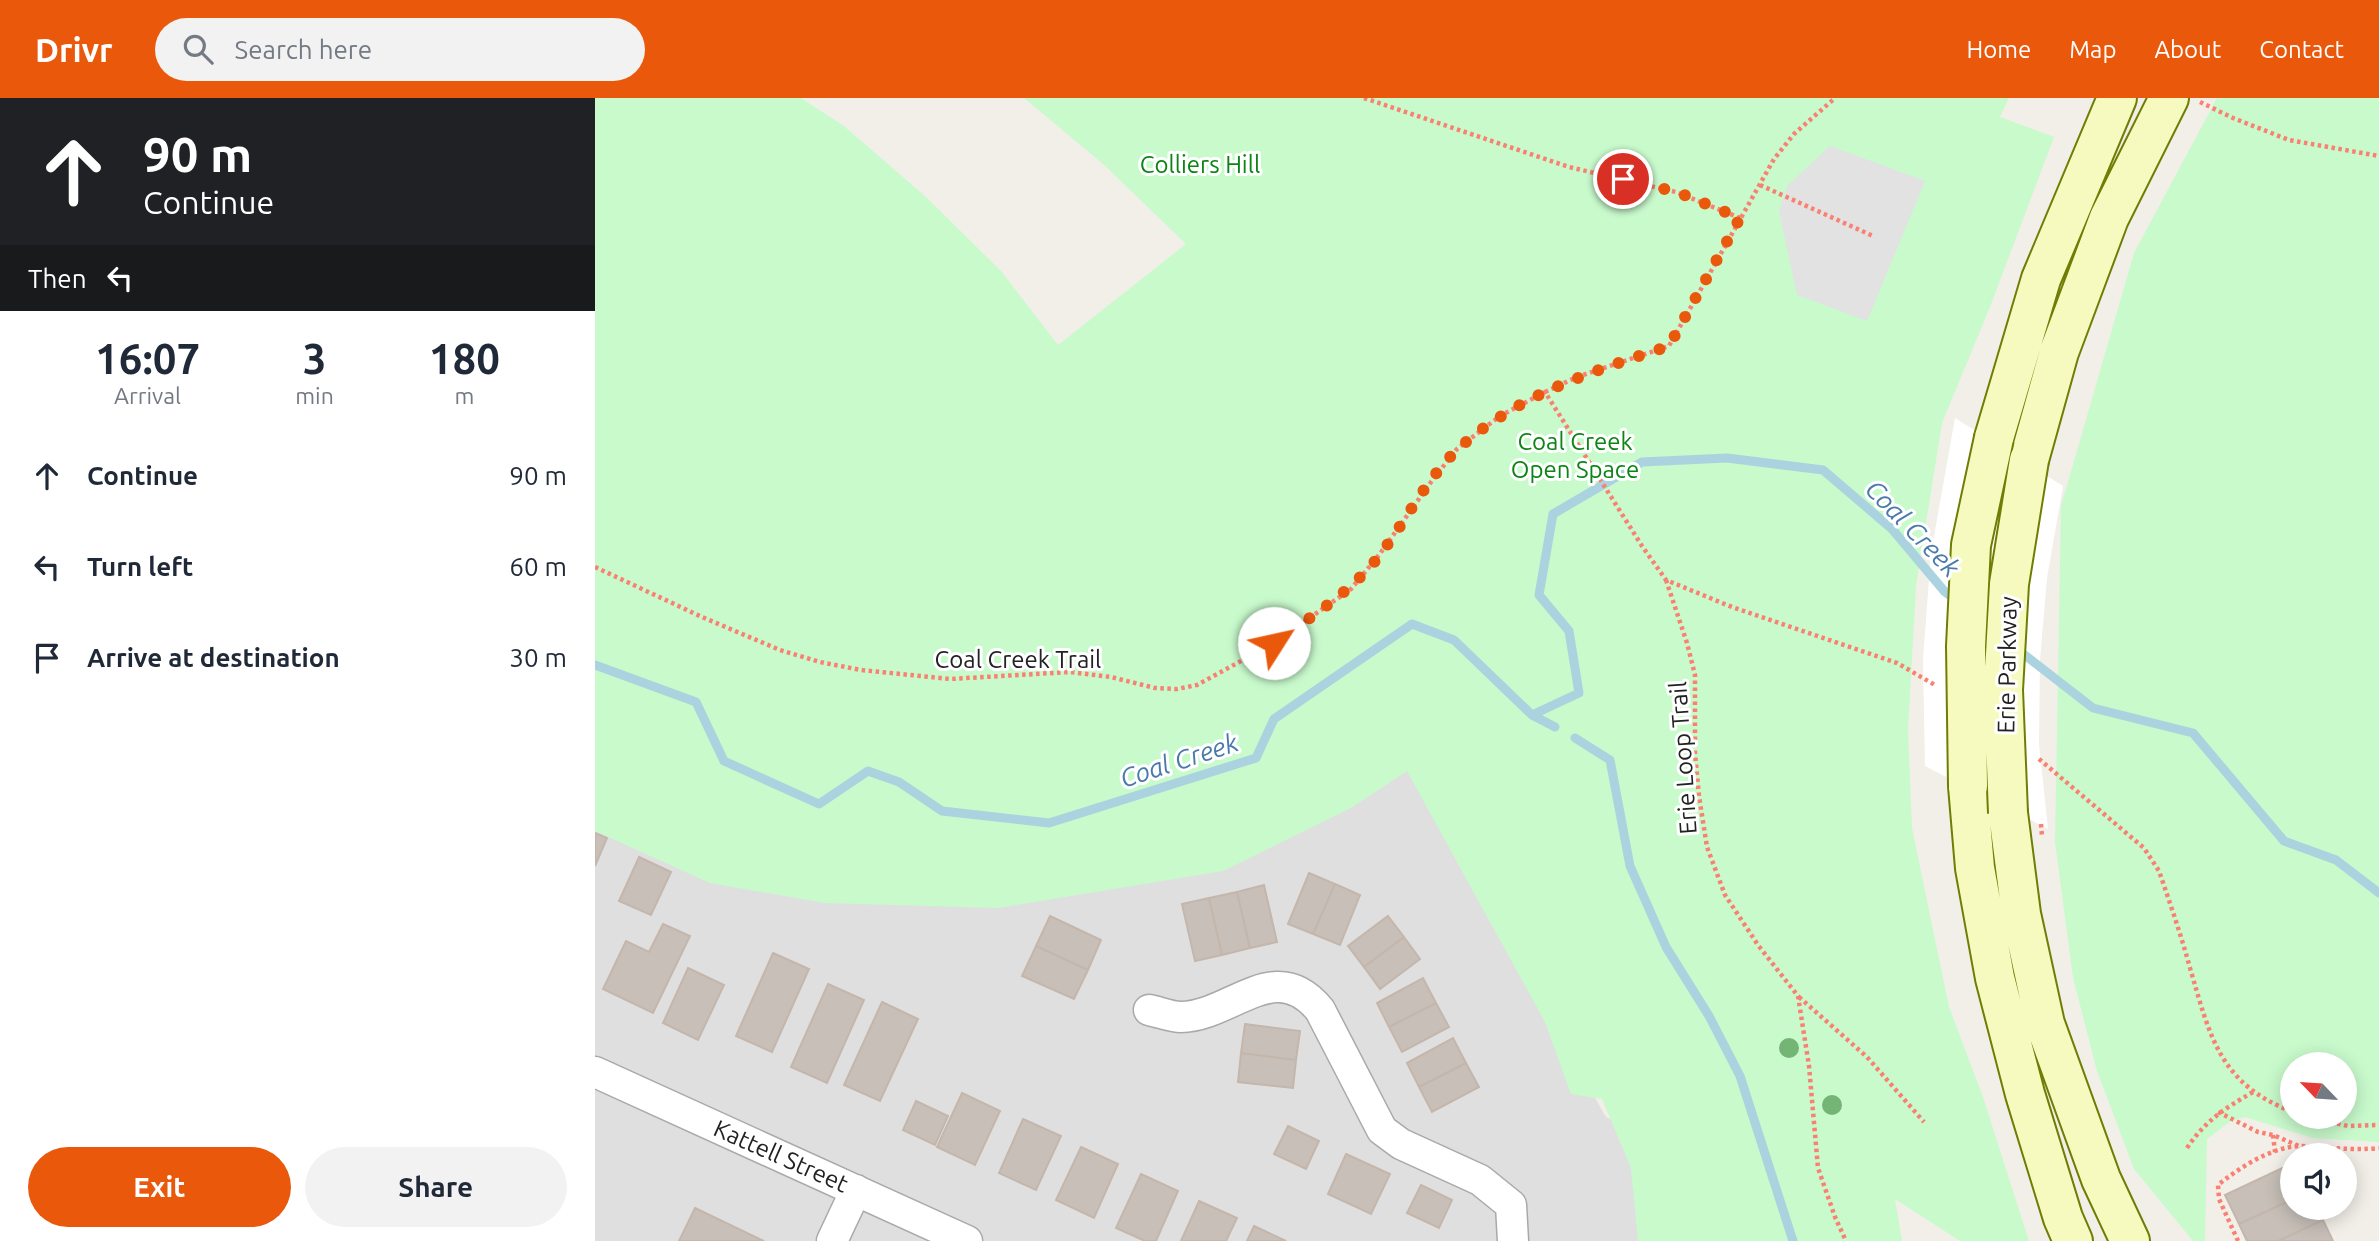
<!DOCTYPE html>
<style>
:root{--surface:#fff;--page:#f2f2f3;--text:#1f2937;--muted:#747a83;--accent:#ea580c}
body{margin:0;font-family:Ubuntu,sans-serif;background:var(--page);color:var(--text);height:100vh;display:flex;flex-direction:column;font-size:26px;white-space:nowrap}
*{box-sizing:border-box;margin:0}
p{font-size:23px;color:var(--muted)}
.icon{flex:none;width:38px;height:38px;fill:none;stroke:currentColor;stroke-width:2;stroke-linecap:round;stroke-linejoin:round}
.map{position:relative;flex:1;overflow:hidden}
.sheet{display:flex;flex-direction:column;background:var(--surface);width:595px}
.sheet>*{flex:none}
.hud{background:#202124;color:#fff;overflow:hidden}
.needle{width:46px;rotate:295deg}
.controls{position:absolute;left:1685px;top:954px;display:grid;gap:14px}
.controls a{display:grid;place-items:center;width:77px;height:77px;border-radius:50%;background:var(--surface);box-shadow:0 4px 18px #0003;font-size:35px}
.pin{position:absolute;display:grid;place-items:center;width:60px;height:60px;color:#fff;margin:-30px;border:4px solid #fff;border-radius:50%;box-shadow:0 2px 7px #0007}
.me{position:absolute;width:77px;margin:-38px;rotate:55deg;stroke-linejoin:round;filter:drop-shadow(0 0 5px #0008)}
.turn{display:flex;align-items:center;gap:24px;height:147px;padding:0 28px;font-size:32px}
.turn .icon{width:91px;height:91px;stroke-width:2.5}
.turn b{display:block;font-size:49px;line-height:60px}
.then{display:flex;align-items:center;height:66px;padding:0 28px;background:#0003;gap:14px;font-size:26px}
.eta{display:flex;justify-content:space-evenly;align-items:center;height:119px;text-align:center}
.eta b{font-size:42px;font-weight:600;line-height:49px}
.action{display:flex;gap:14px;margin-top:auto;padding:14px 28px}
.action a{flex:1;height:80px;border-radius:42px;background:var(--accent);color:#fff;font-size:28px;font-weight:600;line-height:80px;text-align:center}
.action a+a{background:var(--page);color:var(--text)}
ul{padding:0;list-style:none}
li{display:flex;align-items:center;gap:21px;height:91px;padding:0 28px}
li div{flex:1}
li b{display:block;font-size:26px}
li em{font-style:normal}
header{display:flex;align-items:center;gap:42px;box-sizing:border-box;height:98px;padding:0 35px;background:var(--accent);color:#fff}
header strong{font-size:33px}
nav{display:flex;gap:38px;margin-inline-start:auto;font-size:24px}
.search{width:490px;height:63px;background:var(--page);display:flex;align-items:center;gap:18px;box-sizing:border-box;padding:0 24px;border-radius:38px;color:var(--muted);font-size:26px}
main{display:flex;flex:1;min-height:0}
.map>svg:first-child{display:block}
</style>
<header>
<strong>Drivr</strong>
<div class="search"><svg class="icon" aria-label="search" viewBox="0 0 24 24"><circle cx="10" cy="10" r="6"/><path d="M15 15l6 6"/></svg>Search here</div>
<nav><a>Home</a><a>Map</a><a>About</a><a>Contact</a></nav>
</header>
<main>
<section class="sheet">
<div class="hud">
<div class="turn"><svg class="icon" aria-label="ahead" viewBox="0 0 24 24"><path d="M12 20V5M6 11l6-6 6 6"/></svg><div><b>90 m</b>Continue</div></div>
<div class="then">Then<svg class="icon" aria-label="left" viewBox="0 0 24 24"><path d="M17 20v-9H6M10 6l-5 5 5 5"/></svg></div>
</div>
<div class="eta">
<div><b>16:07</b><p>Arrival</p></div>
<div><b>3</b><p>min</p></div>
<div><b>180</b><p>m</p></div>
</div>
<ul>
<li><svg class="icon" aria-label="ahead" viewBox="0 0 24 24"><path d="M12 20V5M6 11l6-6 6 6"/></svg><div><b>Continue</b></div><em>90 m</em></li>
<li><svg class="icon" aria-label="left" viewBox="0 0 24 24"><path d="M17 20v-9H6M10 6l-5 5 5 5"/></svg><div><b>Turn left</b></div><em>60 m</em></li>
<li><svg class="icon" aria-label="arrive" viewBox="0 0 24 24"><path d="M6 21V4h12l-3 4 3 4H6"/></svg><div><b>Arrive at destination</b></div><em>30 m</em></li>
</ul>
<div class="action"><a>Exit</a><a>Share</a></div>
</section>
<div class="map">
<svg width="1784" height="1143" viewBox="0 0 1784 1143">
<rect width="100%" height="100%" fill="#f2efe9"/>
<path fill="#e0dfdf" d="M0 292 812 672 1011 1019 1269 1143H0Z"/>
<path fill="#c8facc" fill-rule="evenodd" d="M0 0H206L249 28 331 99 406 173 463 247 591 146 508 66 429 0H1414L1405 19 1459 39 1395 209 1347 325 1321 488 1313 632 1317 730 1354 909 1387 996 1434 1143H1365L1300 1101 1307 1143H1043L1036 1070 1007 1001 976 996 950 924 812 673 756 710 628 773 403 810 230 805 115 785 0 733Z
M1622 0H1784V1044L1717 1040 1650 1019 1636 1023 1612 1041 1610 1143H1598L1539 1071 1502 973 1478 880 1460 744 1466 408 1539 155ZM1698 966H1750V1018H1698Z"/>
<path fill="#e2e2e2" d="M1235 48 1330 83 1272 223 1202 197 1184 113 1192 88Z"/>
<path fill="#fff" d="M1360 320 1468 388 1452 480 1445 562 1444 646 1453 731 1330 668 1328 561 1336 455Z"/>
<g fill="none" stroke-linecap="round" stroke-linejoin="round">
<path stroke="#aad3df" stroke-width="9" d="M1422 551 1498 610 1598 635 1689 743 1741 762 1784 795
M0 567 101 604 129 663 224 706 273 673 304 684 347 713 454 725 661 660 679 621 817 526 859 542 937 617 984 595 974 533 944 497 958 416 1047 364 1132 360 1228 372 1297 431 1350 494 1362 503
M937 617 960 629
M980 640 1015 662 1035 768 1071 849 1114 918 1145 978 1198 1143"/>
</g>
<path fill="#c7bfb8" stroke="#c4b6ab" stroke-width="2" d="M0 735 12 740 0 768Z
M44 759 76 774 56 817 24 803Z
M714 775 740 786 718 836 693 826Z
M740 786 765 797 745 847 718 836Z
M669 787 682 844 655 850 642 794Z
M642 794 655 850 627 857 614 800Z
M614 800 627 857 600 863 587 806Z
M455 818 506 842 493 872 441 848Z
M793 818 809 839 769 869 753 848Z
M68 826 95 838 58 915 8 891 31 843 54 854Z
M809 839 825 861 785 891 769 869Z
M441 848 493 872 479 901 427 878Z
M178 855 214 871 177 954 141 938Z
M93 870 129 887 103 942 68 925Z
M828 880 841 905 794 929 782 905Z
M233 886 269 902 232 985 196 969Z
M287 904 323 921 285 1003 249 987Z
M841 905 854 929 807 954 794 929Z
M650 926 705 933 701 962 646 955Z
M858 940 871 965 824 989 812 965Z
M646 955 701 962 698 990 643 984Z
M871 965 884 989 837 1014 824 989Z
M367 995 405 1013 380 1067 342 1049Z
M321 1003 353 1018 340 1047 308 1032Z
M428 1021 466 1038 441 1092 404 1075Z
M693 1028 724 1043 711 1071 679 1056Z
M486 1049 523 1066 499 1120 461 1102Z
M751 1056 795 1076 776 1116 733 1096Z
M1698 1065V1101L1644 1126 1630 1097Z
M546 1076 583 1093 561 1143H550L521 1130Z
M826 1087 857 1102 844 1130 812 1115Z
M1698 1101V1110H1722L1728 1122 1683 1143H1652L1644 1126Z
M604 1103 642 1120 631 1143H586Z
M100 1110 169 1143H84Z
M1728 1122 1738 1143H1683Z
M659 1128 691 1143H652Z"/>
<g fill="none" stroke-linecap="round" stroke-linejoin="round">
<g stroke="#a9a9a9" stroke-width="33">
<path id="street" d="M554 912C564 914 576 919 586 919 637 918 680 857 725 912L787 1032 806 1046 885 1082 916 1107 918 1143
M0 974 372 1143
M237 1143 261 1092"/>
</g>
<g stroke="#707d05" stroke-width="42">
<path id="secondary" d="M1399 340 1446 181 1522 0
M1434 362 1464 254 1514 120 1574 0
M1373 688 1380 770 1400 880 1430 996 1468 1120 1478 1143
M1413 715 1426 816 1450 926 1506 1081 1535 1143"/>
</g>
<path stroke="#fa8072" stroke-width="4.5" stroke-dasharray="3.5 3.5" stroke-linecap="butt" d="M769 0 974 69 1081 94 1145 120
M1605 4 1638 20 1694 42 1784 58
M1165 87 1278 138
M950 294 982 279 1074 248 1179 61 1199 36 1240 0
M0 469 107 519 185 552 225 564 266 572 355 581 475 574 516 579 560 590 582 591 602 587 679 545 756 491 784 457 836 384 862 351 905 318 950 294 1047 448 1071 482 1137 509 1302 565 1340 587
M1071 482 1092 545 1100 577V655L1104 698 1112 749 1130 797 1163 847 1203 898 1214 968 1223 1070 1240 1119 1251 1143
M1444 661 1549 750 1564 773C1575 805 1586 837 1595 870 1615 938 1624 986 1698 1014
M1204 899 1272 959 1329 1024
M1623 1014 1663 1034 1678 1037 1704 1048
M1708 1018 1753 1028 1784 1027
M1678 1037 1680 1054
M1592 1050C1611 1022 1629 1011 1658 994
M1643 1143 1624 1101 1623 1087C1645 1069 1678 1048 1707 1048 1734 1049 1756 1053 1784 1050"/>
<use href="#street" stroke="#fff" stroke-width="30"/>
<use href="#secondary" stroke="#f7fabf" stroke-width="38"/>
<g stroke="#707d05" stroke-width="42" stroke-linecap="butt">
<path id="secondary-bridge" d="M1373 688 1371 548 1376 447 1399 340
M1413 715 1408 592 1414 486 1434 362"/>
</g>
<path stroke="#fa8072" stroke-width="4.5" stroke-dasharray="3.5 3.5" stroke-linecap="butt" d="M1446 726 1447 738"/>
<use href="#secondary-bridge" stroke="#f7fabf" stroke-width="38"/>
</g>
<g fill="#74b475">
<circle cx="1194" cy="950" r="10"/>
<circle cx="1237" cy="1007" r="10"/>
</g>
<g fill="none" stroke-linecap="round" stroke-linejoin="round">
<path stroke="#ea580c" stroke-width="12" stroke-dasharray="0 21.6" d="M679 545C717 518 756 494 785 457 810 424 834 377 864 350 924 296 999 273 1074 248L1145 120 1082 94 1028 81"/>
</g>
<g text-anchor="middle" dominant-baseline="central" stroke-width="6" stroke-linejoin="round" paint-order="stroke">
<g font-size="24" fill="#0c8416" stroke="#fff">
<text x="605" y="66">Colliers Hill</text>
<text x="980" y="343">Coal Creek<tspan x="980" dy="28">Open Space</tspan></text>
</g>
<g font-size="24" fill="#222" stroke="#fff">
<text x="423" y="561">Coal Creek Trail</text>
<text transform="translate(1412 567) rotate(-89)">Erie Parkway</text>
<text transform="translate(1088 660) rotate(-94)">Erie Loop Trail</text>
<text transform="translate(186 1058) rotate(24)">Kattell Street</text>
</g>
<g font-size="26" font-style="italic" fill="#4a7aab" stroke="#fff">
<text transform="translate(1318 430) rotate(46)">Coal Creek</text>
<text transform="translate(584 662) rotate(-18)">Coal Creek</text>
</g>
</g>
</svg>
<div class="controls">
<a><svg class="needle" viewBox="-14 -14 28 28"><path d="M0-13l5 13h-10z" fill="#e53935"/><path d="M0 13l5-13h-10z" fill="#747a83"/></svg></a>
<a><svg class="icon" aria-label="sound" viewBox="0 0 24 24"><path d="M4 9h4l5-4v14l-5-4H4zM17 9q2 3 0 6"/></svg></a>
</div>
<div class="pin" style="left:1028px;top:81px;background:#d93025"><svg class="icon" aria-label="arrive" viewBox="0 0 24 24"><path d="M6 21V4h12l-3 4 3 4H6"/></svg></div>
<svg class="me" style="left:679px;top:545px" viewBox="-20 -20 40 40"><circle r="19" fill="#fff"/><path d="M0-13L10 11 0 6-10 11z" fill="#ea580c"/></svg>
</div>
</main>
